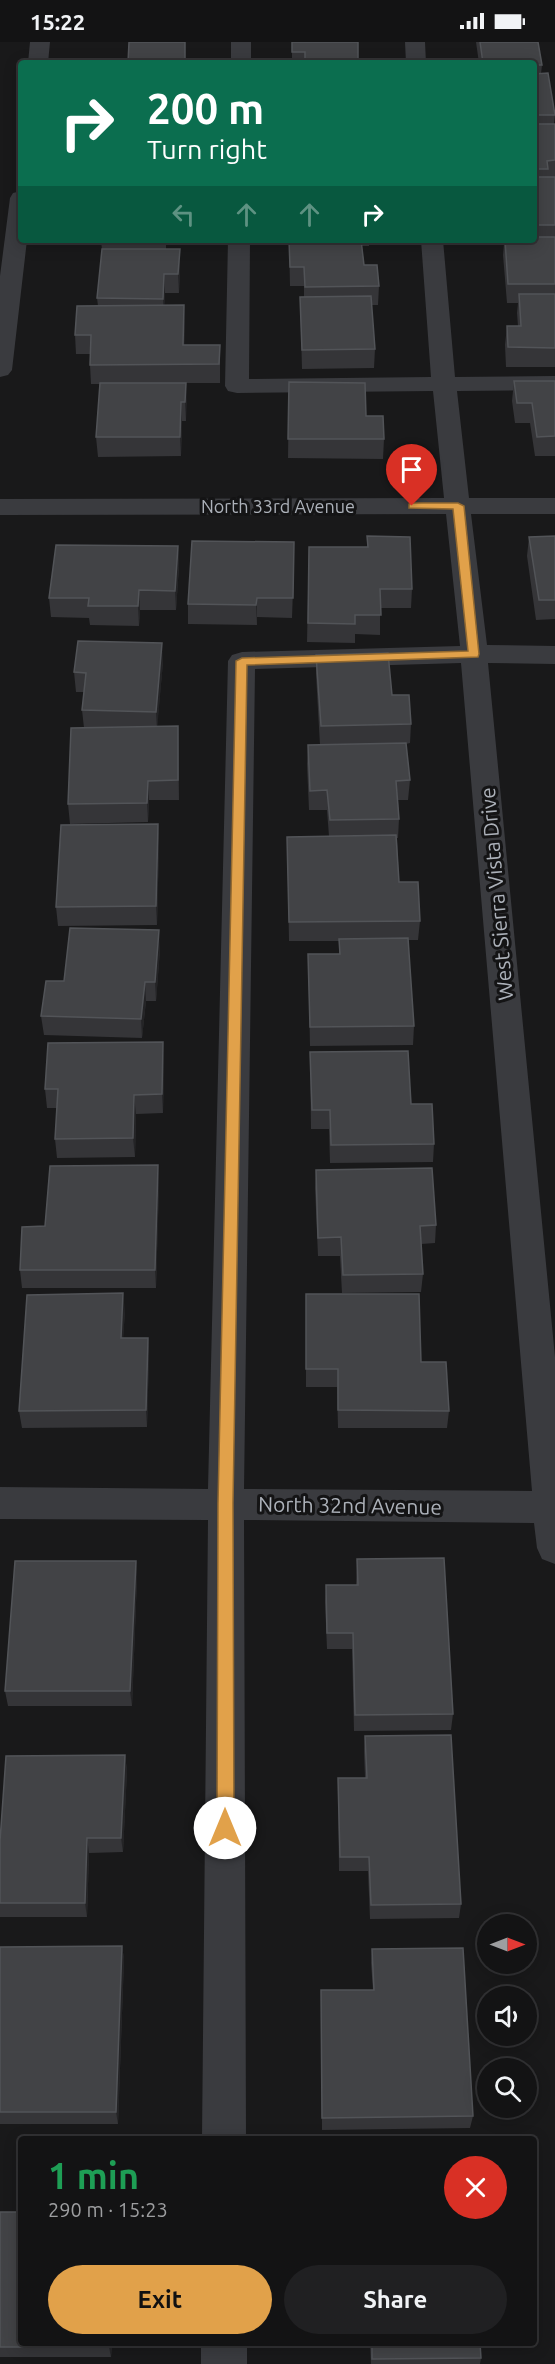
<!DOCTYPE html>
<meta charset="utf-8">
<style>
:root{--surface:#131314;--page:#202022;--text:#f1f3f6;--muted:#9d9ea0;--line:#323234;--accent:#e1a14a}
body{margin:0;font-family:Ubuntu,sans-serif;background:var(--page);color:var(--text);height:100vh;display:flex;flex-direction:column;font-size:22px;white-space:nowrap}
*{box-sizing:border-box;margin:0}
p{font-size:20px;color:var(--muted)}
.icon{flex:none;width:33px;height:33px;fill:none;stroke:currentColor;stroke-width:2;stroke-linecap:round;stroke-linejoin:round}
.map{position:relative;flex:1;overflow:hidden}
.drawer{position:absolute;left:18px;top:2094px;width:519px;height:210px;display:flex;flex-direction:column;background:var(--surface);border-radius:6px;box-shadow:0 3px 15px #0003,0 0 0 2px var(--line)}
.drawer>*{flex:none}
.banner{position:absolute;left:18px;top:18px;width:519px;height:183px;border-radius:6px;box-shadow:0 3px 15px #0003,0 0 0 2px var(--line);background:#0b6e4f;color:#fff;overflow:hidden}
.needle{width:39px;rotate:90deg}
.fabs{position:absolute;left:477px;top:1872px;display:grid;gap:12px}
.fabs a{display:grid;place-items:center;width:60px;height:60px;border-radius:50%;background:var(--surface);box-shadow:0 3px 15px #0003,0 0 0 2px var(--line);font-size:30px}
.pin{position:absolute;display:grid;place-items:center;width:51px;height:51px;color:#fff;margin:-62px -26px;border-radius:50% 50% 50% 0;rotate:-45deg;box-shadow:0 0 6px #0007}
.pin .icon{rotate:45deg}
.me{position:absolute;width:66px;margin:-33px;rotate:0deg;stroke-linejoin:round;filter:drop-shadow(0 0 4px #0008)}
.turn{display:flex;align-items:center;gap:21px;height:126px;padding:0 30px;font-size:27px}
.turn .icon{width:78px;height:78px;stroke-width:2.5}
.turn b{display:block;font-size:42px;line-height:51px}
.lanes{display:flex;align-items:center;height:57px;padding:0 30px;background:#0003;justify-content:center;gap:30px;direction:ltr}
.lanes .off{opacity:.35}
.round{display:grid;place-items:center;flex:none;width:63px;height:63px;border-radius:32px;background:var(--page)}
.head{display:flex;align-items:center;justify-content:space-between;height:102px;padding:0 30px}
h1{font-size:36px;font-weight:700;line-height:45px;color:#1e9e55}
.cta{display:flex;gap:12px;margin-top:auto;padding:12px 30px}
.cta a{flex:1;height:69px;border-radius:36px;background:var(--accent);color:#111;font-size:24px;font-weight:700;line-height:69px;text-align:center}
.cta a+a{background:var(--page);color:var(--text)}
.status{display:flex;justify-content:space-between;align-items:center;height:42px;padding:0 30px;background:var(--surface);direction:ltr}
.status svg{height:16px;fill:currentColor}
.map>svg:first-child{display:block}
</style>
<div class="status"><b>15:22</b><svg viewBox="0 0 49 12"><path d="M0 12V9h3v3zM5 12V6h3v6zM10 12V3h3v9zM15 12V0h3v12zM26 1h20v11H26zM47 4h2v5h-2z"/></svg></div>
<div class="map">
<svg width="555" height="2322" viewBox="0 0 555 2322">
<rect width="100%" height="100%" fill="#19191a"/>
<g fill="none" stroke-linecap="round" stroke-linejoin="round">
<path fill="#3a3b3f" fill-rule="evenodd" d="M30 0H50L48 21H28Z
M231 0H251V21H231Z
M405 0H425L426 21H406Z
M21 149V198H27L12 328 8 333 0 335V234L10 156 13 151Z
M228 198H250L249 337 431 335 421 198H443L455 335 555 334V348L457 349 469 456H555V472H471L487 603 555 604V622L488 621 555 1315V1522L542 1517 537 1506 534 1481 244 1478 246 2097H202L208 1478 0 1477V1445L208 1447 228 619 232 613 242 610 460 604 446 472 0 473V457L444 456 433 349 237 351 228 349 225 344ZM461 621 532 1449 244 1447 255 627Z
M201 2301H247V2322H201Z"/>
</g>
<path fill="#353538" d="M292 0 358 21H292Z
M476 0H538L542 23 541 32 555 73 554 82H555V325H506L505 303 507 284H518L517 271 518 261H507L503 213 504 202H482V198H534V21H479Z
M101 198H166V207L180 226 179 251H165L164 264 185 283 184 303H220V341H186V379H182L181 414 98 415 96 395 100 342H91L90 323V312H76L75 293 98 264 97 256 102 208Z
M289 198H369V204H362L364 223 379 244 378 263H371L375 307 374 326 302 327 300 255H304V244H290Z
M514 339H555V414H535L530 381H515L512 359Z
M289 340 366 374 384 397 383 417 288 416Z
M367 494 412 547 411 566H380V593L355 592V601L307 600 309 505H367Z
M555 494V577L536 578 527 514 529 495Z
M178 504 179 524 176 568H140L139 584 90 583 89 576 51 575 49 556Z
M294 519 292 576 257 575V583L188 582V562Z
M316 613 392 653 411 682 410 701 406 702 410 738 408 758H398L399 777 398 796H397L399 840 420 879 418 898H408L414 984 413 1003 310 1004 308 912H339V899H289L287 795 329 794 327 768H309L307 722 308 703H320L316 632Z
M163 620 157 684H178L179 758H149L148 780 70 782 68 762 84 686 82 668 84 650H76L74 630Z
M158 782 159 802 157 883 58 884 56 865Z
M160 907 156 959H146L142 996 44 993 41 974 64 939Z
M310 1010 411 1062 434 1102 433 1120 330 1121 329 1087H311Z
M164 1019 163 1071 136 1072 135 1115 57 1116 55 1097 57 1066H47L45 1047Z
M316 1128 436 1183 435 1201 421 1202 423 1232 421 1250 342 1251 340 1214H318L315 1146Z
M159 1142 156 1246H22L20 1228 45 1184Z
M306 1252 421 1320 449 1369 447 1386H338L337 1345H306Z
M125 1269 123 1296H148L149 1313 147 1385 22 1386 19 1369Z
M357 1517 453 1672 451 1688 354 1689 352 1607H327L325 1560 326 1543H356Z
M136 1519 137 1536 132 1664H8L5 1649Z
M365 1694 461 1862 459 1876 370 1877 368 1829H339L338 1751V1736H365L364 1709Z
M125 1713 127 1729 123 1810 89 1811 87 1875H0V1799Z
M122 1904 124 1917 118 2082H0V1905Z
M372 1907 473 2074 470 2086 322 2088 321 1948H373L371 1921Z
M0 2170 21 2301H112L111 2315H0Z
M370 2301H480L481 2316 480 2322H371Z"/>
<path fill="#242426" d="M180 207V226L179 251 178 232Z
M164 232 165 251 164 276 163 257Z
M184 263 185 283 184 322 183 303Z
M186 341 187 360 186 379 185 360Z
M181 360 182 379 181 414 180 395Z
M178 504 179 524 176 568 175 549Z
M139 548 140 568 139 584 138 564Z
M257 556V583L256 563Z
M162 601 163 620 157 689 156 670Z
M148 739 149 758 148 780 147 761Z
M158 782 159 802 157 883 156 864Z
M159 888 160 907 156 959 155 940Z
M145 940 146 959 142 996 141 977Z
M163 1000 164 1019 163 1071 162 1052Z
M134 1053 136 1072 135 1115 133 1096Z
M158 1123 159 1142 156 1246 155 1228Z
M123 1251 125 1269 122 1314 121 1296Z
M148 1296 149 1313 147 1385 146 1368Z
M136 1519 137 1536 132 1664 130 1649Z
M125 1713 127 1729 123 1810 121 1796Z
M87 1796 89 1811 87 1875 85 1861Z
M122 1904 124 1917 118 2082 116 2070Z
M109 2301H112L111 2315 109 2305Z"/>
<path fill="#424346" stroke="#525458" stroke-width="1.5" d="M129 0H185V21H128Z
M292 0H358V21H305V10H292Z
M480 0H538L542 23H534V21H483Z
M548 31 555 73H534V32Z
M534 82H555V118L547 119 548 127H534Z
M534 135H555V183H534Z
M534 195H555V242H508L505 198H534Z
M289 198H361L364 223H377L379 244 305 245 304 225H290Z
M102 207H180L178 232H164L163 257 97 256Z
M519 252H555V306L508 305 507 284H521Z
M371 254 375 307 302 308 300 255Z
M184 263 183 303H220L219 322 90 323 91 293H75L77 264Z
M514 339H555V394L537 395 532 361H517Z
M289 340 365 341 366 374H383L384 397H288Z
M100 341H186L185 360H181L180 395H96Z
M367 494 410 495 412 547H380L381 573H355V582L308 581 309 505H368Z
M555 494V558H539L529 495Z
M192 499 294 500 293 556H257L256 563 188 562Z
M56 503 178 504 175 549 139 548 138 564H88L89 556H49Z
M78 599 162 601 156 670 82 668 86 631 74 630Z
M388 611 392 653H409L411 682 321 684 316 613Z
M178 684V738L148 739 147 761 68 762 71 686Z
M406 701 410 738 396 739 399 777 330 778 327 748 310 749 308 703Z
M158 782 156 864 56 865 61 783Z
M396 793 399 840H418L420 879 289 880 287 795Z
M70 886 159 888 155 940H145L141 977 41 974 46 939H64Z
M408 896 414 984 310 985 308 912H340L339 897Z
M163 1000 162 1052 134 1053 133 1096 55 1097 58 1047H45L48 1001Z
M408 1009 411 1062H432L434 1102 331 1103 330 1068H312L310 1010Z
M158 1123 155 1228H20L22 1185 45 1184 50 1124Z
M432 1126 436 1183 420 1184 423 1232 343 1233 341 1195 318 1196 316 1128Z
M123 1251 121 1296H148L146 1368 19 1369 27 1253Z
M306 1252H419L421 1320H446L449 1369 338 1368V1327H306Z
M444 1516 453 1672 355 1673 353 1591H327L326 1543H358L357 1517Z
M15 1519H136L130 1649H5Z
M451 1693 461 1862 371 1863 369 1815H340L338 1736H367L365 1694Z
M125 1713 121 1796H87L85 1861H0V1799L6 1714Z
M122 1904 116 2070H0V1905Z
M463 1906 473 2074 322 2076 321 1948H374L372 1907Z
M0 2170H21V2301H109V2305H0Z
M372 2301H480L481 2316 372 2317Z"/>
<path fill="#e1a14a" stroke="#926930" stroke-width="1.5" d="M412 461H458L464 464 479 612 478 615 247 623 233 1461 234 1786 231 1792 225 1794 219 1792 217 1786 218 1461 236 619 242 616 468 609 453 467 409 466V462Z"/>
<g text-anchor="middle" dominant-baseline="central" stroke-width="6" stroke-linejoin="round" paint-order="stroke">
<g font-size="18" fill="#acb1b9" stroke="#141415">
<text x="278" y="464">North 33rd Avenue</text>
</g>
<g font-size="21" fill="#acb1b9" stroke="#141415">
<text transform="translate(496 852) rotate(-95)">West Sierra Vista Drive</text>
<text transform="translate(350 1463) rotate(1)">North 32nd Avenue</text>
</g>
</g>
</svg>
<div class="fabs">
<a><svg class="needle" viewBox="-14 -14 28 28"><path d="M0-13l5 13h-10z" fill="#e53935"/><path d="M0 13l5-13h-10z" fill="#9d9ea0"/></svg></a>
<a><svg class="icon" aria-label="sound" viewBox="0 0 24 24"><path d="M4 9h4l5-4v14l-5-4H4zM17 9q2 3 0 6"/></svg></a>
<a><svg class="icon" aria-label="search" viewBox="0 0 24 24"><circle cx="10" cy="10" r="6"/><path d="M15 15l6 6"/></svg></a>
</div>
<div class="pin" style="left:412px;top:464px;background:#d93025"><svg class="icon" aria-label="arrive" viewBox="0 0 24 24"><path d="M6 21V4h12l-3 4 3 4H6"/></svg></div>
<svg class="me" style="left:225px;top:1786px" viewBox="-20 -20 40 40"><circle r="19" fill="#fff"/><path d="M0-13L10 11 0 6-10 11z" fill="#e1a14a"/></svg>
<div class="banner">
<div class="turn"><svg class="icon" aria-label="right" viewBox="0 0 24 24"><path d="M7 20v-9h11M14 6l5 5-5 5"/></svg><div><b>200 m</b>Turn right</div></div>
<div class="lanes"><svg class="icon off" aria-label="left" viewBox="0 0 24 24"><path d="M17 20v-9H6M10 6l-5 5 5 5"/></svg><svg class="icon off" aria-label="ahead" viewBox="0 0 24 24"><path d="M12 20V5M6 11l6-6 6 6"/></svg><svg class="icon off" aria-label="ahead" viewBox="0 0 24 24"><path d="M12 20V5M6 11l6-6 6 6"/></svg><svg class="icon" aria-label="right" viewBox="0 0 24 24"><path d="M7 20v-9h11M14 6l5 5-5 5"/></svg></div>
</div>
<section class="drawer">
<div class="head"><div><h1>1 min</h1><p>290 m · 15:23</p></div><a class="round" style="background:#d93025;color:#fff"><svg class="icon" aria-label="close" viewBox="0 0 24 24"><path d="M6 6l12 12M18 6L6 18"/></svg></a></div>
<div class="cta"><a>Exit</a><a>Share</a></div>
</section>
</div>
